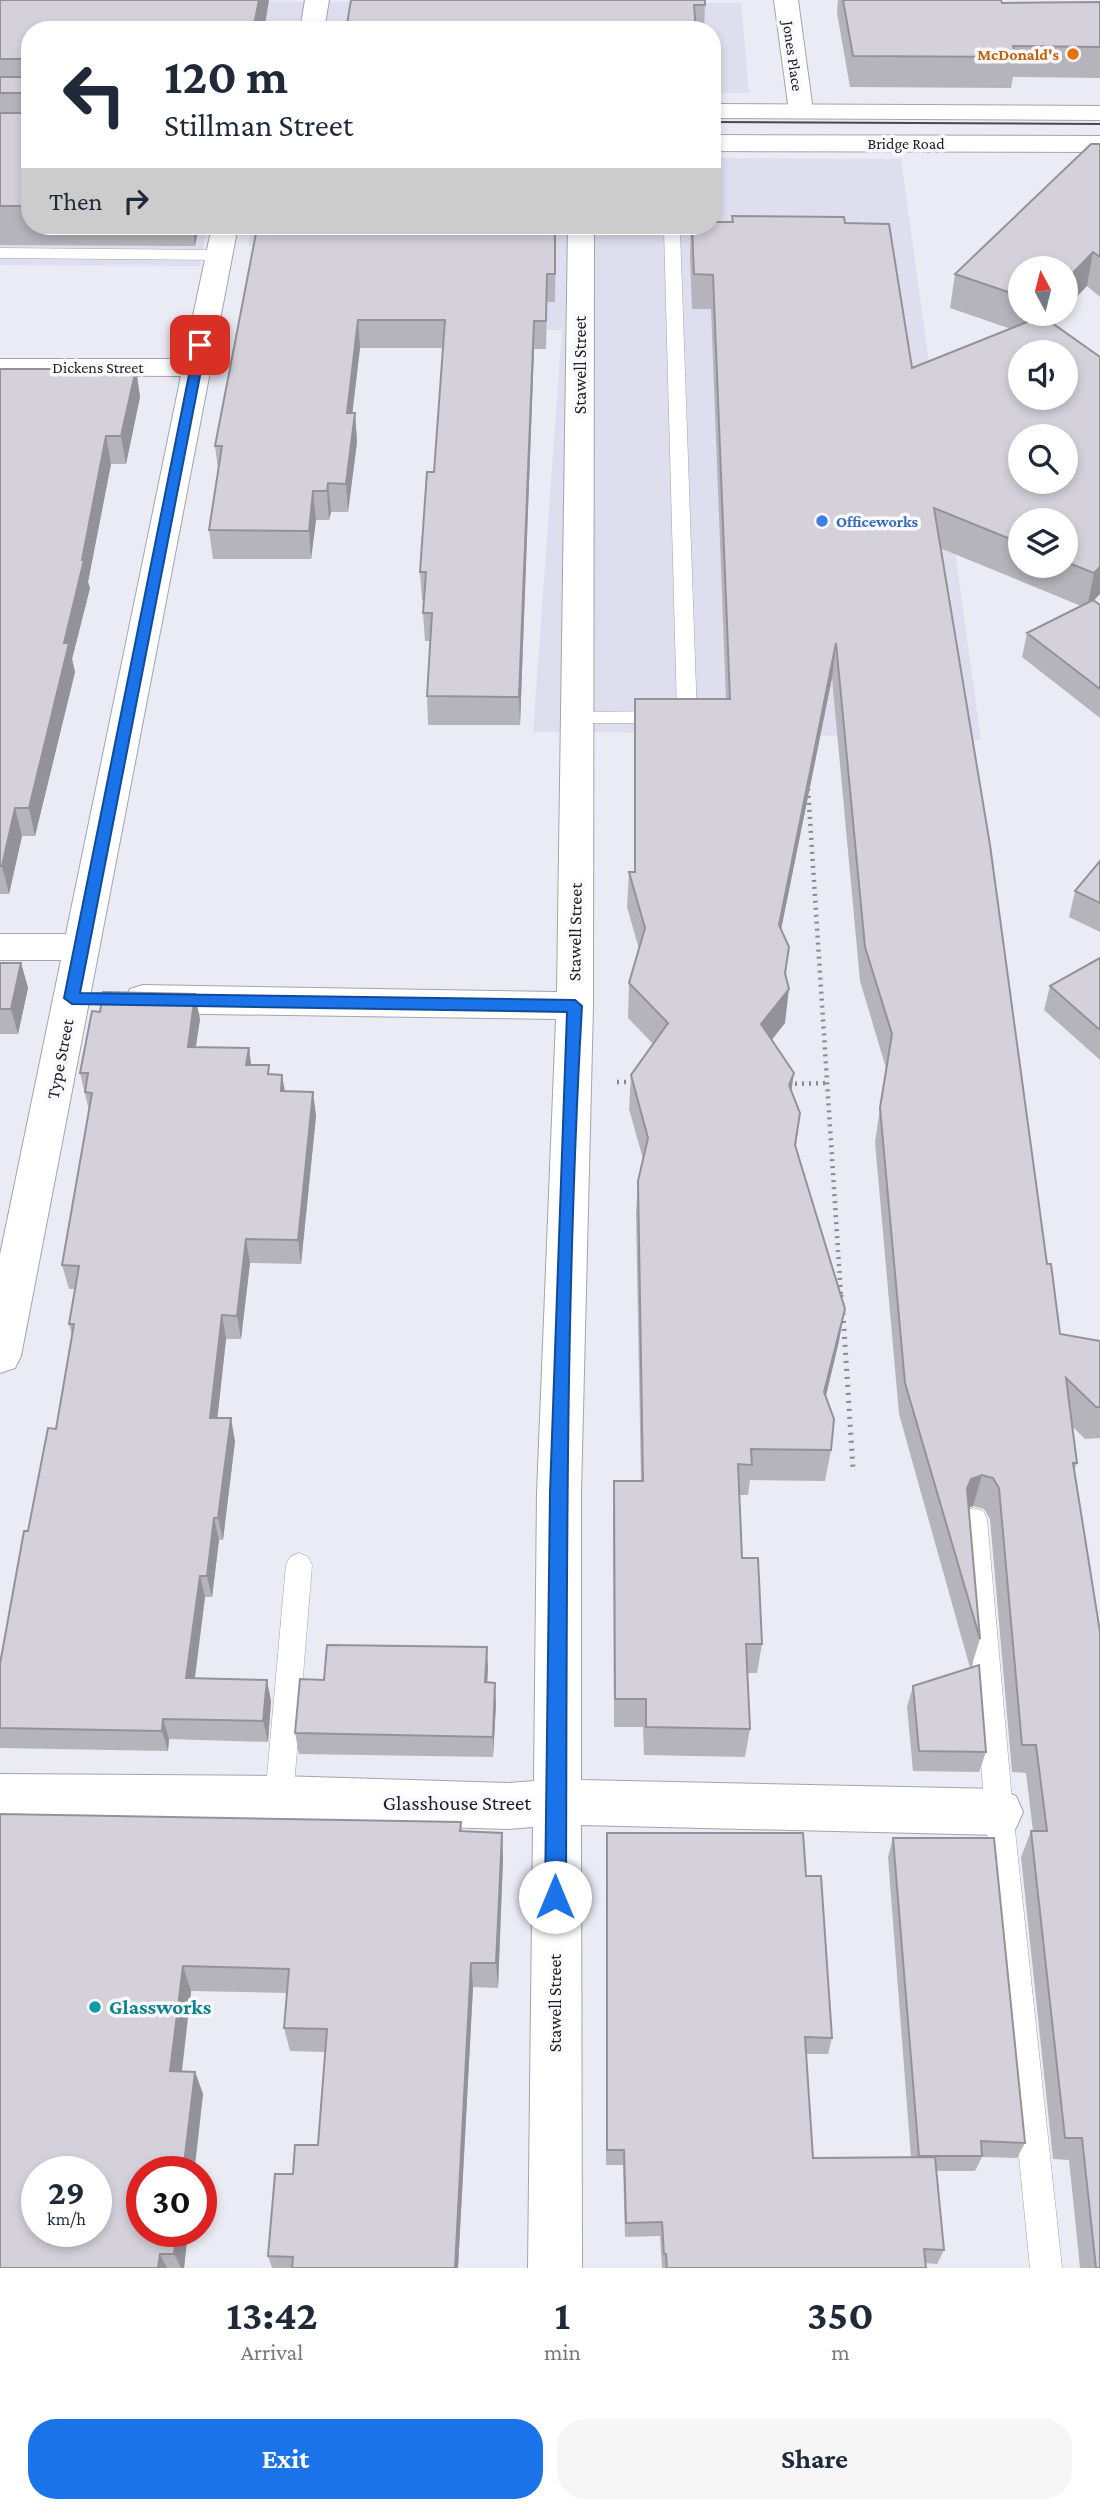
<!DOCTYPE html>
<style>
:root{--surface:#fff;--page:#f6f6f7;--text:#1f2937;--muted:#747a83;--accent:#1a73e8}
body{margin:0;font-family:"Crimson Pro",serif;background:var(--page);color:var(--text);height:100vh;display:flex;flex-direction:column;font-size:26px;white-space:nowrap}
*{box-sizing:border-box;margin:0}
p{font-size:23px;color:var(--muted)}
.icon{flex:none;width:38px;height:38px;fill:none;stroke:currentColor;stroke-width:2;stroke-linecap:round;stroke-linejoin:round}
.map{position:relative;height:2268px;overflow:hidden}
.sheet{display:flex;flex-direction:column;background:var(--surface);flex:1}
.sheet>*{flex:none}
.top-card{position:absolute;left:21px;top:21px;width:700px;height:214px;border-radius:28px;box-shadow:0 4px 10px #0003;background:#fff;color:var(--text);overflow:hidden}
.needle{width:46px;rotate:353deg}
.fabs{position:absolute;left:1008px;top:256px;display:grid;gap:14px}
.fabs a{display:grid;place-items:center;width:70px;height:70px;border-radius:50%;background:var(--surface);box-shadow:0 4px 10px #0003;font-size:35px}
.speed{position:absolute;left:21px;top:2156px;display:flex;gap:14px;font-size:35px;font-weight:700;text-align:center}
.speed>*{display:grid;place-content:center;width:91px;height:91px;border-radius:50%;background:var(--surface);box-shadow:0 4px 10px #0003;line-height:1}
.speed small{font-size:18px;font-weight:400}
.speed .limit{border:10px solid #d22;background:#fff;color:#111}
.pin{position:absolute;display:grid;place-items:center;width:60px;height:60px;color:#fff;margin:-30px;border-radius:14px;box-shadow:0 4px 10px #0006}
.me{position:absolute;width:77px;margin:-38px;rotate:0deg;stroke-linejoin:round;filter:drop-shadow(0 0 5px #0008)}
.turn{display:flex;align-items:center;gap:24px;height:147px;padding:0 28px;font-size:32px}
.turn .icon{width:91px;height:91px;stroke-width:2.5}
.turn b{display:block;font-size:49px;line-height:60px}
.then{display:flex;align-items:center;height:66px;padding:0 28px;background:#0003;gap:14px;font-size:26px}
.eta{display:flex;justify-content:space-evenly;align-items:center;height:119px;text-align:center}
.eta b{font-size:42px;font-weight:700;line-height:49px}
.primary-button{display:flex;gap:14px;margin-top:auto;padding:14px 28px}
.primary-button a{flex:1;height:80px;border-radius:28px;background:var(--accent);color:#fff;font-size:28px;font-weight:700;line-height:80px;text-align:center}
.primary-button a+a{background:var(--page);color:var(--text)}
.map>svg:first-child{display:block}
</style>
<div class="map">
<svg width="1100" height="2268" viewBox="0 0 1100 2268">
<rect width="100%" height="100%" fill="#ebebf5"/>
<path fill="#dfdeef" d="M76 1 741 3 749 93H712V30H30Z
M0 151 30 226H207L200 266 0 265Z
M712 158 901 159 981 740 727 733 533 732 562 330 374 329 381 248 248 246 252 226H712Z"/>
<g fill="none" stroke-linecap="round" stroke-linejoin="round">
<g stroke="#a4a4ad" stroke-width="1">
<path id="lane" d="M674 226 680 230 697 717 694 722 687 723H577L570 722 567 717 570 712 677 711 664 230Z
M0 248 219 250 227 255 219 260 0 258Z
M974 1508 983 1511 987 1519 1013 1812 1062 2268H1030L985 1812 961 1519 965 1511Z
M299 1553 308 1557 312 1565 293 1799 289 1808 279 1812 269 1808 265 1799 286 1565 290 1557Z"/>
</g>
<g stroke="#a4a4ad" stroke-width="2">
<path id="street" d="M305 0H329L324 30H300Z
M774 0H798L813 111 810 116 801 118 792 116 789 111Z
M212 226H238L21 1356 15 1368 0 1373V1255L61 960H0V934H66L181 376 0 375V359H184Z
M568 226H594L593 1006 581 1493V1780L999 1789 1016 1796 1023 1812 1016 1828 999 1835 581 1825 582 2268H528L533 1827 508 1829 279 1822 0 1820V1774L279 1776 508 1783 534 1781 537 1493 556 1019 143 1013 130 1009 125 999 130 989 143 985 557 992Z"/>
</g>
<g stroke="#a4a4ad" stroke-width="2">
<path id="primary" d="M712 104 1100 106V120L712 118Z
M712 135 1100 136V152L712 151Z"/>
</g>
<path stroke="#898990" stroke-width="4.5" stroke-dasharray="2 5" stroke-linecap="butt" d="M808 789 841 1296
M617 1082H636
M788 1084 828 1083"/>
<path stroke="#898990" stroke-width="5" stroke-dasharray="2 6" stroke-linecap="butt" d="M841 1295 842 1305
M843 1313 853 1469"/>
<use href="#lane" fill="#fff" fill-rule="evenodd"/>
<use href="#street" fill="#fff" fill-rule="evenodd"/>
<use href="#primary" fill="#fff" fill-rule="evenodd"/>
<path stroke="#48484d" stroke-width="2" d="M712 122 1100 124"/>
</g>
<path fill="#b6b4bb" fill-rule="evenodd" d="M0 0H269L264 30H30V226H199L195 246 0 245Z
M351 0 705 5 704 30H346Z
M838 0H1001L1002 3 1100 2V78L1013 77 1011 88 850 87 837 13Z
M1100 144V297L1087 286 1020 268V313H1060L1051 323 1100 357 1094 600 1100 605V718L1022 657 1027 633 1081 606 940 548 1047 1264 1060 1334 1100 1341V1438L1085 1439 1072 1426 1077 1463 1074 1470 1100 2268H1080L1069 2160 1053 2159 1021 1857 1031 1831H1033L1026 1773 1012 1772 990 1519 984 1509 973 1506 968 1508 980 1639 971 1668 986 1752 979 1772 913 1771 907 1707 913 1686 970 1668 899 1414 875 1142 886 1068 860 981 832 678 781 930 789 947 785 975V1023L772 1040 800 1113 796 1146 839 1341 826 1396 831 1450 825 1481 750 1480 748 1495H739L742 1558 762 1644 757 1673H747L750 1729 745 1757 644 1755 643 1727H614L613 1512 614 1481H641L636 1214 638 1181 643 1159 629 1109 631 1075 653 1044 628 1018 629 983 639 949 627 907 629 872H634V734L635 699H726L711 309H692L690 256 691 226 732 222V216L845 223 912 368 1011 329 950 308 955 274ZM1020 520H1066V565H1020Z
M556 226 555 302H547L546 349H534L520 725H428L427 696 430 641H425L423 613 424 600H422L420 572 434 472 443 348H360L352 413H355L357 442 348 512H331L329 520H316L311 559H213L209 530 218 469 215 446 257 228Z
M0 369H136L140 397 126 464H111L88 582 90 588 72 659 75 672 35 836H22L9 894H0Z
M1100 861V932L1069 917 1075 891Z
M1100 958V1060L1044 1010 1050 986Z
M0 963H21L28 988 18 1034H0Z
M100 1012 200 1019 196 1047 249 1048 251 1065 270 1074 282 1075 285 1091 313 1092 316 1116 301 1264 250 1263 241 1339H226L217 1418 235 1441 223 1540H219L212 1597H205L195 1678 271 1701 268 1742 169 1739 168 1751 0 1748V1664L28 1531 56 1429 72 1335 69 1324 75 1289H69L62 1265 89 1111 80 1073Z
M488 1668 487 1682 496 1704 493 1757 299 1754 295 1733 324 1680Z
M0 1814 461 1822 462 1831 502 1833 503 1859 498 1988 473 1987 458 2268H272L268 2256 293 2174 318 2145 326 2052 290 2051 284 2028 287 1993 191 1991 182 2072H195L203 2094 184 2268H0Z
M607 1833 806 1876 832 2038 828 2054H806L813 2158H911L888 1857 893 1838 1025 2143 1017 2158 982 2157 975 2171H936L944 2250 937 2264 925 2263 926 2268H662L660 2236 625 2237 623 2165H606Z"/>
<path fill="#949299" d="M259 0H269L264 30H253Z
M193 226H199L195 246Z
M1093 252 1087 286 1066 308V280Z
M1041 313H1060L1036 338Z
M358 320 360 348 349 442 347 413Z
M534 321V349L520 725 519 697Z
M136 369 140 397 126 464 121 436Z
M355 413 357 442 348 512 346 484Z
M106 436 111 464 88 582 90 588 72 659 75 672 35 836 29 808 82 560Z
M328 483 331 512 329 520 327 491Z
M313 491 316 520 311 559 309 531Z
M1100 567V594L1087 608 1094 573Z
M836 643 832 678 775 959 779 925Z
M15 808 22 836 9 894 2 866Z
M789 947 785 981 789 989 785 1023 757 1058 761 1024Z
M21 963 28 988 18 1034 11 1009Z
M195 994 200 1019 192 1071 188 1047Z
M249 1048 252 1072 246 1065Z
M794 1073 789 1107V1085Z
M282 1075 286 1100 281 1091Z
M313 1092 316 1116 301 1264 298 1240Z
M246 1239 250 1263 241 1339 237 1316Z
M845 1309 839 1341 819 1424 824 1392Z
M222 1315 226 1339 215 1441 210 1418Z
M231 1418 235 1441 223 1540 218 1518Z
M982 1475 973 1506 963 1510 967 1489 971 1479Z
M214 1518 219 1540 212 1597 207 1576Z
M200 1576 205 1597 192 1699 186 1678Z
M487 1647 488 1668 486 1703 485 1682Z
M267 1680 271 1701 268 1742 263 1721Z
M495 1683 496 1704 493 1757V1737Z
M163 1719 169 1739 168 1751 162 1731Z
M502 1833 503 1859 498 1988 496 1963Z
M471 1963 473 1987 458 2268H455Z
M183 1966 191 1991 179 2094 170 2071Z
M195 2072 203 2094 194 2172H183Z
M177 2231H188L184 2268H181L174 2254Z
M160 2254 167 2268H158Z"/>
<path fill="#d4d1da" stroke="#949299" stroke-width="2" fill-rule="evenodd" d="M0 0H259L253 30H30V206H0V113H25V93H0V77H25V59H0Z
M351 0H705V5H694L696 30H346Z
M843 0H1001L1002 3 1100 2V47L1013 46 1016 57 853 56Z
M1091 144H1100V257L1093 252 1066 280V268H1020V296L955 274Z
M732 216 844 217 845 223 889 224 912 368 1042 316 1100 357V567L1094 573 1066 562V520H1020V543L934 508 990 845 1047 1264H1051L1060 1334 1100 1341V1407H1096L1066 1378 1077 1463H1073L1100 1632V2268H1096L1082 2138H1065L1031 1831H1047L1036 1745H1022L999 1488 993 1478 982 1475 971 1479 967 1489 980 1639 905 1383 880 1108 892 1034 865 947 836 643 779 925 789 947 785 973 789 989 761 1024 794 1073 789 1085 800 1113 795 1145 845 1309 824 1392 834 1419 831 1450 751 1449 752 1465 738 1464 742 1558H758L762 1644H746L750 1729 646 1727V1699H615L614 1481H643L638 1181 648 1138 631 1075 668 1023 629 983 645 928 629 872H635V699H730L713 275 694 274 692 226H712V222H733ZM1020 352H1066V397H1020ZM1020 436H1066V481H1020Z
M348 226H555V274H547L546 321H534L519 697 427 696 432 613H423L426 572H420L427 472H434L445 320H358L347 413H355L346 484 328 483 327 491H313L309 531 209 530 222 446H215L257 228 348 227Z
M0 369H136L121 436H106L82 560H84L64 643H69L29 808H15L2 866H0Z
M1093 600 1100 605V689L1027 633Z
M1100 861V903L1075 891Z
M1100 958V1030L1050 986Z
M0 963H21L11 1009H0Z
M103 992 195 994 188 1047 249 1048 246 1065H269L268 1074 282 1075 281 1091 313 1092 298 1240 246 1239 237 1316 222 1315 210 1418H231L218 1518H214L207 1576H200L186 1678 267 1680 263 1721 163 1719 162 1731 0 1728V1664L24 1531H28L48 1428 56 1429 74 1324H69L79 1266 62 1265 92 1093 85 1092 88 1073H80L92 1011 100 1012Z
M327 1645 487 1647 485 1682 495 1683 493 1737 295 1733 300 1679 324 1680Z
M979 1665 986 1752 919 1751 913 1686Z
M0 1814 461 1822 460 1831 502 1833 496 1963H471L455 2268H292L293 2257 268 2256 275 2174H293L295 2145H318L327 2029 284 2028 289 1969 183 1966 170 2071 195 2072 183 2172H142V2231H177L174 2254H160L158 2268H0ZM37 2172H96V2231H37Z
M607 1833H803L806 1876H821L832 2038 805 2037 813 2158 935 2157 944 2250 924 2249 926 2268H667L666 2254H664L662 2222 626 2223 624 2150H607Z
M893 1838H994L1025 2143 981 2141 982 2156H919Z"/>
<path fill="#1a73e8" stroke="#114b97" stroke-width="2" d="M200 342 206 345 80 993 575 1000 582 1006C565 1303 567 1600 566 1897L563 1904 555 1907 548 1904 545 1897 550 1493 567 1012 72 1004 64 998 195 345Z"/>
<circle fill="#e8710a" stroke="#f9f9fe" stroke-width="2.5" cx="1073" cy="54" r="7"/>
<circle fill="#3f7fe0" stroke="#f9f9fe" stroke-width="2.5" cx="822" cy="521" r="7"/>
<circle fill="#0f9aa8" stroke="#f9f9fe" stroke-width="2.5" cx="95" cy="2007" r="7"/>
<g text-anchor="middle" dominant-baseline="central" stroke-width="7" stroke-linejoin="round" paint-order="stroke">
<g font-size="16" font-weight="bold" fill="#c56008" stroke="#f9f9fe" text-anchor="end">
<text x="1059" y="54">McDonald's</text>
</g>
<g font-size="16" fill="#212125" stroke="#f9f9fe">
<text transform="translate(793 56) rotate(82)">Jones Place</text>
<text x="906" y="143">Bridge Road</text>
<text x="98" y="367">Dickens Street</text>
</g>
<g font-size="16" font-weight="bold" fill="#366cbe" stroke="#f9f9fe" text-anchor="start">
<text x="836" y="521">Officeworks</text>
</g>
<g font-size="18" fill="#212125" stroke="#f9f9fe">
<text transform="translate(580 365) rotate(-90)">Stawell Street</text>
<text transform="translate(575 932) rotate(-89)">Stawell Street</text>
<text transform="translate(60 1059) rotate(-79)">Type Street</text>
<text transform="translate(555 2003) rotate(-90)">Stawell Street</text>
</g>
<g font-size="21" fill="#212125" stroke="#f9f9fe">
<text x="457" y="1803">Glasshouse Street</text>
</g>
<g font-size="21" font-weight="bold" fill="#0d838f" stroke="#f9f9fe" text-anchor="start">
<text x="109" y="2007">Glassworks</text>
</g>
</g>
</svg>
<div class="fabs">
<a><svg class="needle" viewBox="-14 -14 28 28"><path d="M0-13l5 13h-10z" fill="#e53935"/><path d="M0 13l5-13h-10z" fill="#747a83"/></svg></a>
<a><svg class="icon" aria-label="sound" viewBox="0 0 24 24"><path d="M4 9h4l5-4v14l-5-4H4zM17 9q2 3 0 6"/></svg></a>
<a><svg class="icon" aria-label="search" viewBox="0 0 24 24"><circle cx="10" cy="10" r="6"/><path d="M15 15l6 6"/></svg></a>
<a><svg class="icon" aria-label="layers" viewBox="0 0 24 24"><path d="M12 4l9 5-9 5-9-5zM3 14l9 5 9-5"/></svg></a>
</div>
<div class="speed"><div>29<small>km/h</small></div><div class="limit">30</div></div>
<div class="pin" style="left:200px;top:345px;background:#d93025"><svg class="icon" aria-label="arrive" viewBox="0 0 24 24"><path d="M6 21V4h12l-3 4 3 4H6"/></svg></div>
<svg class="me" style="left:555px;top:1897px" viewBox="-20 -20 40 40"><circle r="19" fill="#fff"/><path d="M0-13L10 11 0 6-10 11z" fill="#1a73e8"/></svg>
<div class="top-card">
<div class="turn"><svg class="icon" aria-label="left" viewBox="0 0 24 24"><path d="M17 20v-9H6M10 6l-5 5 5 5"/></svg><div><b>120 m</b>Stillman Street</div></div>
<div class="then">Then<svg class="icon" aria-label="right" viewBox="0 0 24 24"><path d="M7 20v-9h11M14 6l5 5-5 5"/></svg></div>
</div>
</div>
<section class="sheet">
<div class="eta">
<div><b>13:42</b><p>Arrival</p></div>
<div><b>1</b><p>min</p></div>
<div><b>350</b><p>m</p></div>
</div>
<div class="primary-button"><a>Exit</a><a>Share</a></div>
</section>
